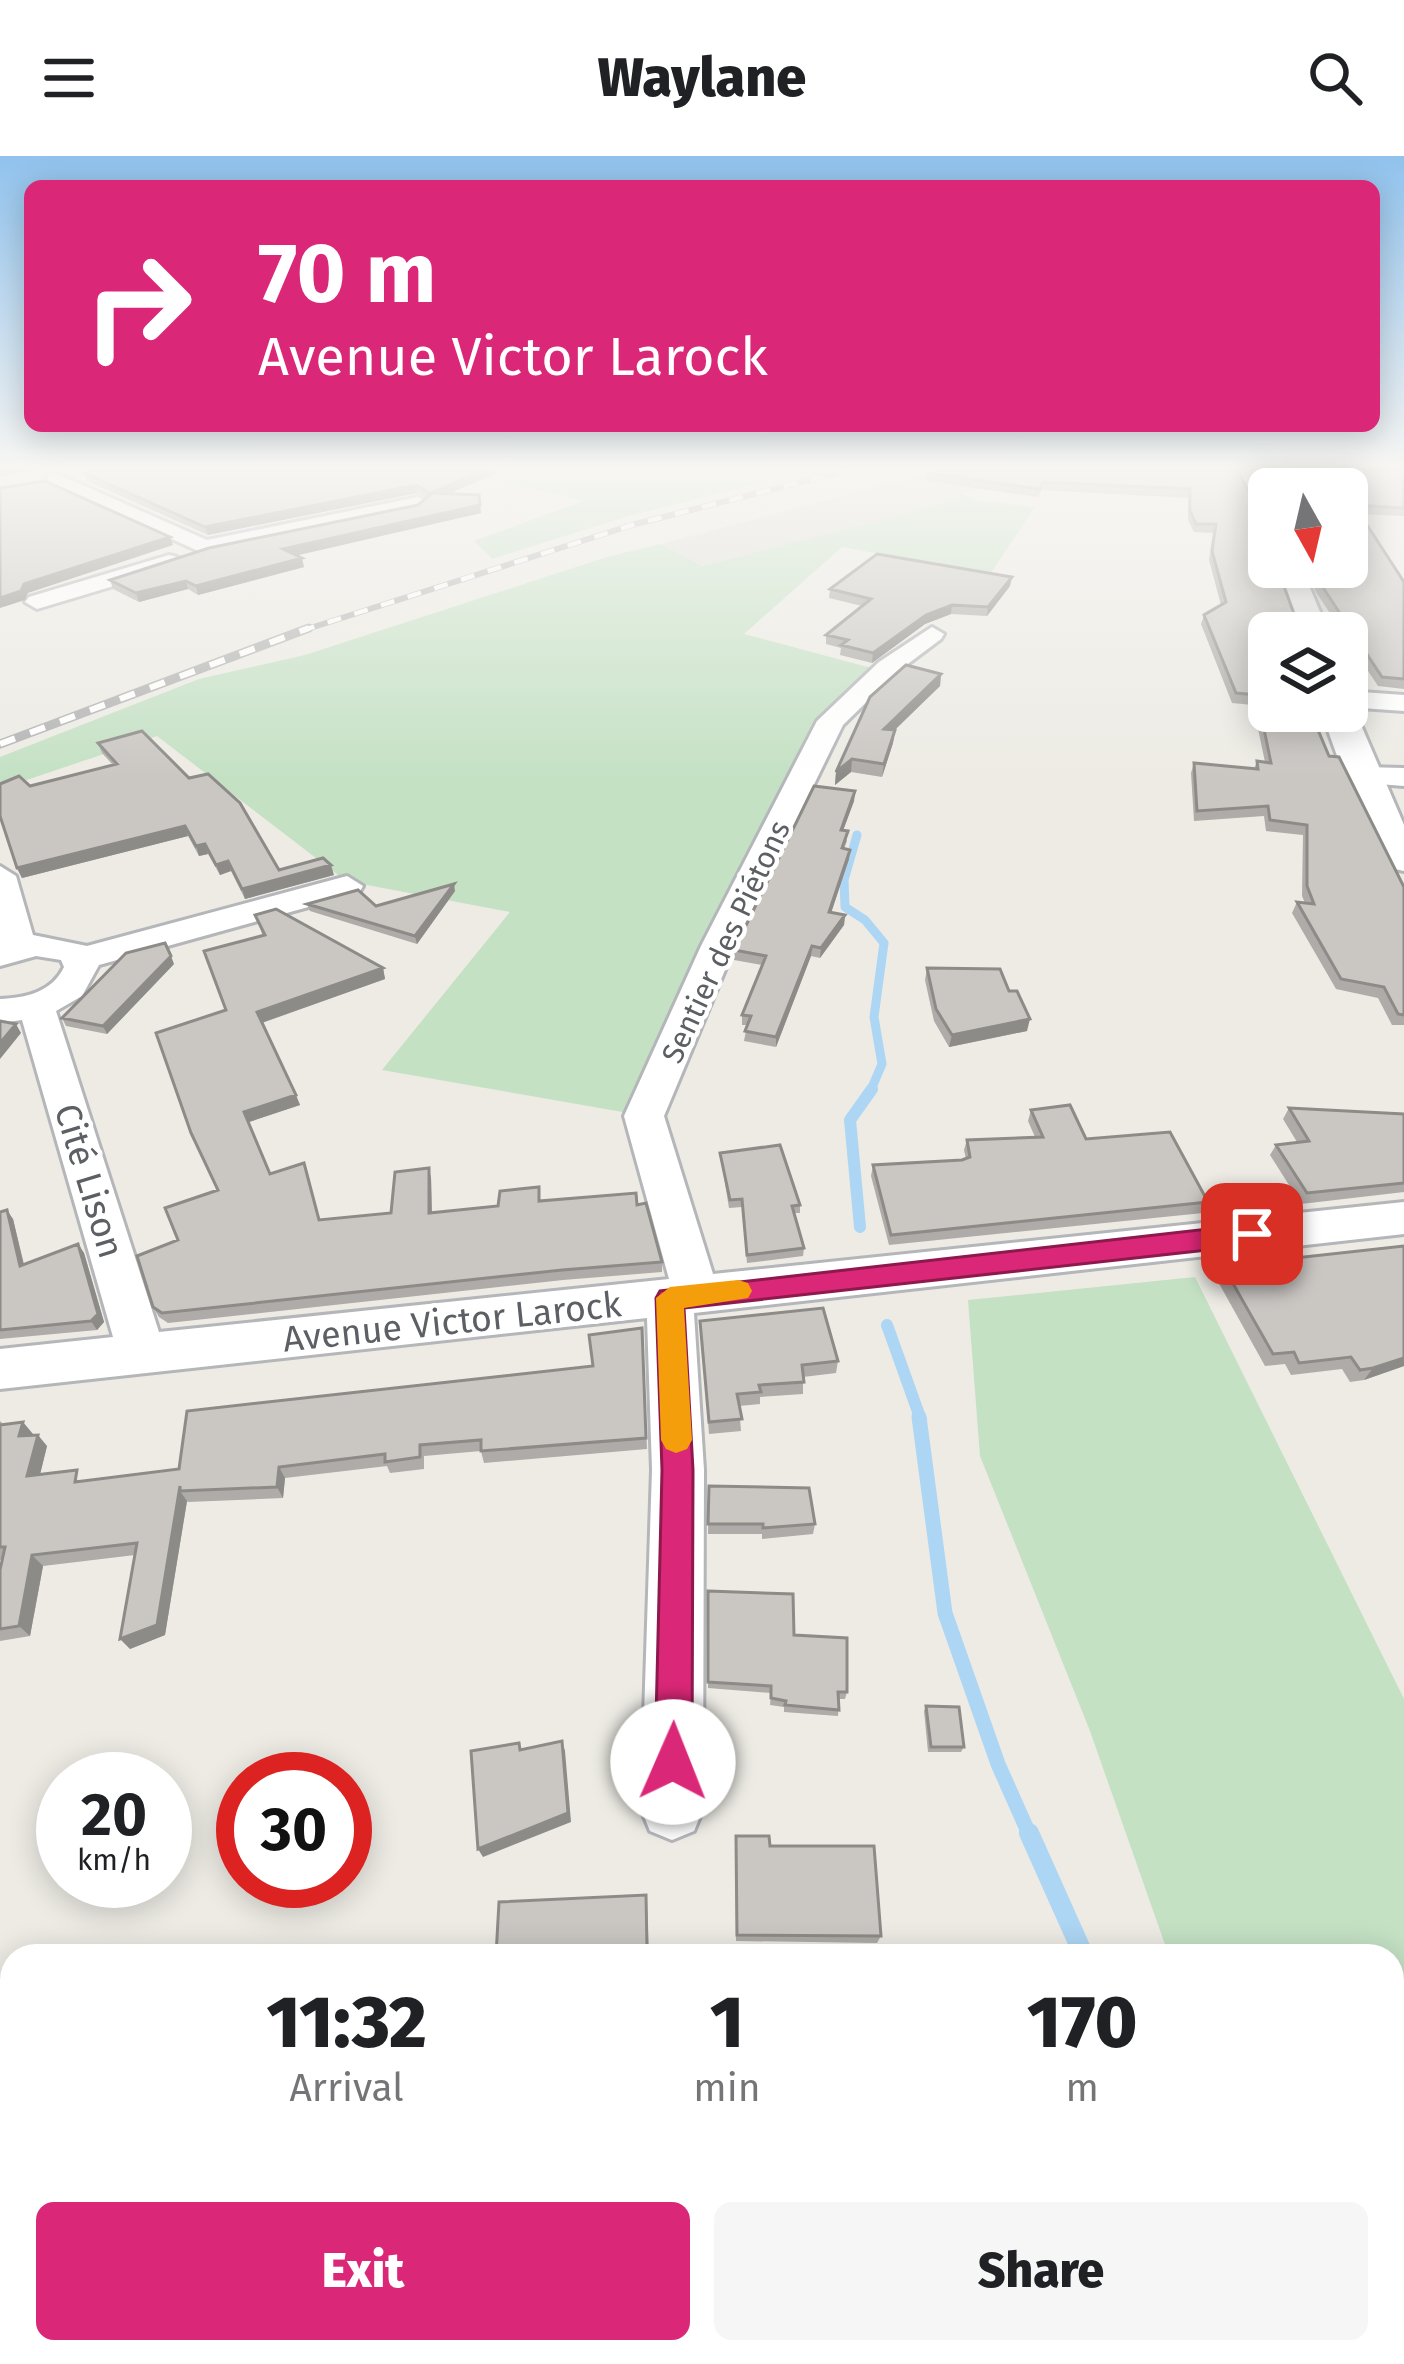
<!DOCTYPE html>
<meta charset="utf-8">
<style>
:root{--surface:#fff;--page:#f6f6f6;--text:#202124;--muted:#757577;--accent:#db2777}
body{margin:0;font-family:"Fira Sans",sans-serif;background:var(--page);color:var(--text);height:100vh;display:flex;flex-direction:column;font-size:45px;white-space:nowrap}
*{box-sizing:border-box;margin:0}
p{font-size:39px;color:var(--muted)}
.icon{flex:none;width:66px;height:66px;fill:none;stroke:currentColor;stroke-width:2;stroke-linecap:round;stroke-linejoin:round}
.map{position:relative;flex:1;overflow:hidden}
.details{position:absolute;left:0px;top:1788px;width:1404px;height:420px;display:flex;flex-direction:column;background:var(--surface);border-radius:36px 36px 0 0;box-shadow:0 6px 30px #0003}
.details>*{flex:none}
.top-card{position:absolute;left:24px;top:24px;width:1356px;height:252px;border-radius:18px;box-shadow:0 6px 30px #0003;background:#db2777;color:#fff;overflow:hidden}
.needle{width:78px;rotate:172deg}
.tools{position:absolute;left:1248px;top:312px;display:grid;gap:24px}
.tools a{display:grid;place-items:center;width:120px;height:120px;border-radius:18px;background:var(--surface);box-shadow:0 6px 30px #0003;font-size:60px}
.speed{position:absolute;left:36px;top:1596px;display:flex;gap:24px;font-size:60px;font-weight:700;text-align:center}
.speed>*{display:grid;place-content:center;width:156px;height:156px;border-radius:50%;background:var(--surface);box-shadow:0 6px 30px #0003;line-height:1}
.speed small{font-size:30px;font-weight:400}
.speed .limit{border:18px solid #d22;background:#fff;color:#111}
.pin{position:absolute;display:grid;place-items:center;width:102px;height:102px;color:#fff;margin:-51px;border-radius:24px;box-shadow:0 6px 18px #0006}
.me{position:absolute;width:132px;margin:-66px;rotate:1deg;stroke-linejoin:round;filter:drop-shadow(0 0 9px #0008)}
.turn{display:flex;align-items:center;gap:42px;height:252px;padding:0 36px;font-size:54px}
.turn .icon{width:156px;height:156px;stroke-width:2.5}
.turn b{display:block;font-size:84px;line-height:102px}
.eta{display:flex;justify-content:space-evenly;align-items:center;height:204px;text-align:center}
.eta b{font-size:72px;font-weight:800;line-height:84px}
.action{display:flex;gap:24px;margin-top:auto;padding:24px 36px}
.action a{flex:1;height:138px;border-radius:18px;background:var(--accent);color:#fff;font-size:48px;font-weight:800;line-height:138px;text-align:center}
.action a+a{background:var(--page);color:var(--text)}
header{display:flex;justify-content:space-between;align-items:center;height:156px;padding:0 36px;background:var(--surface);font-size:54px;font-weight:800}
.map>svg:first-child{display:block}
</style>
<header><svg class="icon" aria-label="menu" viewBox="0 0 24 24"><path d="M4 6h16M4 12h16M4 18h16"/></svg>Waylane<svg class="icon" aria-label="search" viewBox="0 0 24 24"><circle cx="10" cy="10" r="6"/><path d="M15 15l6 6"/></svg></header>
<div class="map">
<svg width="1404" height="2208" viewBox="0 0 1404 2208">
<rect width="100%" height="100%" fill="#edebe4"/>
<path fill="#deddd8" d="M940 314H1039L962 337 955 345 701 410 661 388Z"/>
<path fill="#c4e1c4" d="M452 314H812L625 361 492 403 474 385 583 345Z
M961 337 975 344 1035 351 990 418 842 391 744 478 879 514 803 610 790 612 780 636 786 643 766 686 752 689 634 958 382 914 510 756 346 725 157 580 0 633V601L199 523 305 499 607 401 661 388 702 410 954 345Z
M1195 1121 1404 1543V2208H1360L1353 2196H1392V1800H1169L1090 1575 980 1300 968 1144Z"/>
<g fill="none" stroke-linecap="round" stroke-linejoin="round">
<path stroke="#add6f4" stroke-width="9" d="M857 679 844 724 845 751 865 764 884 787 874 861 882 908 870 936"/>
<path stroke="#add6f4" stroke-width="12" d="M860 1071 850 964 872 933
M887 1169 921 1264"/>
<path stroke="#add6f4" stroke-width="15" d="M919 1261 945 1457 998 1608 1030 1680"/>
<path stroke="#add6f4" stroke-width="20" d="M1029 1677 1084 1800
M1286 2196 1292 2208"/>
<g stroke="#b4b6b9" stroke-width="6">
<path id="minor" d="M55 317 207 384 418 341 428 347 418 353 205 398 48 327V319Z
M169 399 177 401V411L37 453 25 446 29 441Z
M932 471 944 478 941 483 897 516 843 569 735 790 664 960 713 1118 1404 1046V1078L694 1157 704 1314 703 1653 694 1675 672 1684 650 1675 641 1653 652 1314 647 1162 0 1233V1193L113 1181 22 864 0 867V843C26 842 52 836 64 811L61 804 36 800 0 810V710L16 720 33 779 87 790 347 720 363 730 359 737 99 809 82 840 56 855 159 1176 669 1123 624 960 701 790 817 565 879 506Z
M1347 535 1404 539V555L1347 551Z
M1363 611 1404 612V630L1353 626 1348 620Z"/>
</g>
<g stroke="#b4b6b9" stroke-width="6">
<path id="tertiary" d="M1237 314H1261L1270 333 1269 369 1256 361Z
M1273 411H1301L1329 477H1297Z
M1347 547 1355 555 1404 669V715L1390 712 1355 650 1321 555H1347Z"/>
</g>
<use href="#minor" fill="#fff" fill-rule="evenodd"/>
<use href="#tertiary" fill="#fff" fill-rule="evenodd"/>
<g stroke="#b2b3b3" stroke-width="6">
<path id="rail-far1" d="M301 475 632 369 848 314"/>
</g>
<g stroke="#b2b3b3" stroke-width="9">
<path id="rail" d="M0 588 309 472"/>
</g>
<use href="#rail-far1" stroke="#fff" stroke-width="4.5" stroke-dasharray="14" stroke-linecap="butt"/>
<use href="#rail" stroke="#fff" stroke-width="6" stroke-dasharray="16" stroke-linecap="butt"/>
</g>
<path fill="#aeaba8" d="M504 314 448 337 479 339 481 357 296 399 304 411 198 439 188 433 139 446 113 433 110 424 418 349 426 342 417 337 208 379 87 325 84 317Z
M1238 314 1269 477 1329 600 1404 731V869H1392L1378 842 1336 833 1292 757 1297 746 1305 747 1302 740 1303 679 1266 675 1264 660 1194 665 1191 617 1194 607 1254 613 1257 605 1265 606 1253 549 1232 547 1201 468 1204 459 1221 449 1209 404 1213 377 1194 376 1188 364V342L1042 334 1038 341 926 325 927 317Z
M1266 314H1404V360L1360 358 1404 426V533L1378 530 1347 483V477H1343L1316 436 1306 411H1347V333H1274Z
M1010 430 987 460 951 458 925 468 872 507 840 499 841 492 826 488V479L862 450 829 442 830 433Z
M941 518 940 530 895 574 893 587 882 621 851 616 835 629 836 616Z
M98 587 279 714 334 719 245 743 231 715 220 719 208 698 199 700 188 680 22 722 17 712 30 630 113 609 102 597Z
M855 635 854 645 843 674 847 685 844 693 849 703 831 757 845 759 844 769 820 802 811 800 776 891 744 885 747 869H742V859L762 809 734 804V794Z
M455 735 417 788 310 755 307 748 376 750Z
M255 759 383 812 385 823 262 867 300 949 249 966 270 1018 304 1007 320 1064 391 1057 431 1022 432 1056 540 1045 637 1049 662 1106V1116L563 1124 168 1167 159 1161 153 1151 178 1084 218 1034 226 854 263 780Z
M174 808 107 878 66 870 62 862Z
M927 812 1009 835 1027 875 949 891 934 865 925 824Z
M1289 952 1404 958V1036L1301 1048 1270 999 1276 989 1297 986 1283 963Z
M1031 954 1208 1046 1203 1057 889 1089 871 1020 873 1009 962 1004 966 1003 964 994 967 984 1035 981 1028 965Z
M720 997 800 1049V1057H794L804 1092 803 1100 747 1107 742 1051 729 1052Z
M0 1056 13 1063 24 1108 78 1088 84 1097 104 1166 97 1174 0 1183Z
M1223 1110 1404 1210 1364 1224 1350 1226 1342 1213 1291 1219 1285 1208 1265 1210 1216 1122Z
M700 1165 838 1205 836 1217 803 1221V1238L760 1241V1248L739 1250 741 1275 709 1278Z
M642 1172 647 1293 484 1307 481 1295 424 1300V1313L390 1317 387 1310 285 1322 283 1342 188 1346 187 1345 165 1479 130 1493 135 1399 43 1410 30 1480 0 1485V1414L3 1403 0 1404V1265L3 1268 33 1278 32 1279 47 1290 40 1318 85 1325 179 1313 593 1210Z
M709 1330 815 1368 813 1378 762 1383V1378H708Z
M708 1435 794 1479 847 1536 845 1543H839L838 1560 784 1556V1551L770 1549 771 1537 708 1532Z
M926 1550 964 1591 961 1596H928L924 1555Z
M735 1689 770 1690 881 1780 877 1787 736 1785Z
M647 1747 649 1800H496Z"/>
<path fill="#8d8b88" d="M0 314H39L0 320Z
M485 314H504L432 345 431 337Z
M416 329 417 337 208 379 205 371Z
M480 349 481 357 286 402 283 393Z
M170 381 173 389 28 437 25 444 0 452V442L24 428Z
M302 402 304 411 198 439 196 430Z
M1012 421 1010 430 987 460 988 451Z
M186 425 188 433 139 446 136 437Z
M952 449 951 458 925 468 872 507 873 497 926 459Z
M941 518 940 530 883 585 884 573Z
M895 574 893 587 882 621 884 608Z
M852 603 851 616 835 629 836 616Z
M855 635 854 645 840 683 841 674Z
M185 670 188 680 22 722 17 712Z
M205 688 208 698 199 700 196 690Z
M850 694 849 703 828 766 829 756Z
M228 705 231 715 220 719 216 709Z
M331 709 334 719 245 743 242 733Z
M454 728 455 735 417 788 415 780Z
M845 759 844 769 820 802 821 792Z
M812 790 811 800 776 891V881Z
M171 800 174 808 107 878 103 870Z
M383 812 385 823 261 867 257 856Z
M1030 863 1027 875 949 891 952 879Z
M16 868 21 877 0 903V887Z
M296 939 300 949 249 966 244 956Z
M429 1012 431 1022 432 1067 429 1057Z
M7 1054 13 1063 26 1119 20 1110Z
M78 1088 84 1097 104 1166 97 1174 91 1165Z
M1404 1202V1210L1364 1224 1373 1212Z
M23 1266 33 1278 29 1292 19 1280Z
M38 1279 47 1290 37 1331 27 1320Z
M279 1311 285 1322 283 1342 277 1331Z
M180 1330V1335L187 1345 165 1479 130 1493 120 1483Z
M32 1399 43 1410 30 1480 19 1470Z
M562 1585 565 1595 571 1666 483 1701 478 1693Z"/>
<path fill="#cac7c3" stroke="#8d8b88" stroke-width="3" d="M92 314H485L431 337 479 339 480 349 283 393 302 402 196 430 186 425 136 437 110 424 209 392 418 349 431 338 416 329 205 371 84 317Z
M942 314H1238L1259 358 1269 387V411H1277L1301 477H1269V555H1310L1329 600 1339 601 1404 731V859L1398 858 1384 831 1341 823 1297 746 1314 748 1307 730V669L1270 664 1268 650 1197 655 1194 607 1258 613 1257 605 1271 607 1257 539 1236 537 1204 459 1226 446 1212 395 1216 368H1196L1190 355V333L1043 326 1040 333 927 317Z
M1272 314H1404V352L1354 349 1404 426V523L1382 521 1320 427 1313 411H1347V333H1277V325Z
M45 325 170 381 24 428 21 435 0 442V332Z
M877 398 1012 421 988 451 952 449 926 459 873 497 841 489 848 484 826 479 871 443 830 433Z
M906 509 941 518 884 573 895 574 884 608 852 603 836 616 870 541Z
M142 575 189 622 208 618 240 647 279 714 323 702 331 709 242 733 228 705 216 709 205 688 196 690 185 670 17 712 0 660V628L19 620 30 630 117 608 98 587Z
M814 630 855 635 841 674 848 675 842 692 850 694 829 756 845 759 821 792 812 790 776 881 745 875 751 860 742 859 766 800 734 794Z
M454 728 415 780 307 748 358 734 376 750Z
M276 753 383 812 257 856 296 939 244 956 270 1018 304 1007 319 1064 391 1057 395 1016 429 1012V1057L498 1050 500 1035 519 1033 539 1031V1045L636 1037 637 1049 646 1047 662 1106 562 1114 162 1157 153 1151 137 1100 178 1084 165 1052 218 1034 191 977 156 877 226 854 204 795 265 779 255 759Z
M165 787 171 800 103 870 62 862 126 797Z
M927 812 1000 813 1009 835H1017L1030 863 952 879 936 853Z
M0 865 16 868 0 887Z
M1070 949 1086 983 1170 976 1208 1046 891 1079 873 1009 962 1004 970 1001 967 984 1043 981 1031 954Z
M1289 952 1404 958V1027L1307 1037 1276 989 1309 985Z
M780 989 800 1049 792 1050 804 1092 747 1099 742 1043 730 1044 720 997Z
M7 1054 20 1110 78 1088 98 1158 91 1165 0 1174V1056Z
M1404 1090V1202L1373 1212 1360 1214 1351 1201 1299 1207 1294 1196 1273 1198 1223 1110Z
M823 1152 838 1205 802 1209 804 1226 759 1229 761 1236 737 1238 742 1263 709 1266 700 1165Z
M642 1172 646 1282 481 1295V1284L420 1289V1301L385 1306V1298L279 1311 277 1331 180 1335V1330L157 1469 120 1483 137 1387 32 1399 19 1470 0 1473V1414L5 1391H0V1269L23 1266 19 1280 38 1279 27 1320 77 1314 75 1326 179 1313 187 1255 593 1210 589 1179Z
M709 1330 809 1332 815 1368 763 1372V1368H708Z
M708 1435 793 1438 794 1479 847 1482V1536H838L839 1554 785 1549 786 1545 771 1542V1530L708 1526Z
M926 1550 959 1551 964 1591H931Z
M562 1585 568 1657 478 1693 471 1595 519 1587 520 1594Z
M736 1680H769L770 1690H874L881 1780 737 1779Z
M646 1739 647 1794 496 1800 499 1746Z"/>
<linearGradient id="sky" x2="0" y2="1"><stop stop-color="#90c2ed"/><stop offset="0.5" stop-color="#f7f6f3"/><stop offset="1" stop-color="#f7f6f3" stop-opacity="0"/></linearGradient>
<rect width="1404" height="623" fill="url(#sky)"/>
<path fill="#db2777" stroke="#8e194d" stroke-width="3" d="M1252 1068 1266 1078 1252 1089 684 1152 693 1314 692 1606 686 1619 673 1625 660 1619 655 1606 662 1314 656 1142 660 1135Z"/>
<path fill="#f59e0b" d="M738 1124 748 1127 752 1135 748 1142 684 1152 692 1284 687 1293 676 1297 666 1293 661 1284 656 1142 670 1131Z"/>
<g text-anchor="middle" dominant-baseline="central" stroke-width="9" stroke-linejoin="round" paint-order="stroke">
<g font-size="30" fill="#5c5f63" stroke="#fff">
<text transform="translate(726 786) rotate(-65)">Sentier des Piétons</text>
</g>
<g font-size="36" fill="#5c5f63" stroke="#fff">
<text transform="translate(89 1025) rotate(73)">Cité Lison</text>
<text transform="translate(452 1166) rotate(-6)">Avenue Victor Larock</text>
</g>
</g>
</svg>
<div class="tools">
<a><svg class="needle" viewBox="-14 -14 28 28"><path d="M0-13l5 13h-10z" fill="#e53935"/><path d="M0 13l5-13h-10z" fill="#757577"/></svg></a>
<a><svg class="icon" aria-label="layers" viewBox="0 0 24 24"><path d="M12 4l9 5-9 5-9-5zM3 14l9 5 9-5"/></svg></a>
</div>
<div class="speed"><div>20<small>km/h</small></div><div class="limit">30</div></div>
<div class="pin" style="left:1252px;top:1078px;background:#d93025"><svg class="icon" aria-label="arrive" viewBox="0 0 24 24"><path d="M6 21V4h12l-3 4 3 4H6"/></svg></div>
<svg class="me" style="left:673px;top:1606px" viewBox="-20 -20 40 40"><circle r="19" fill="#fff"/><path d="M0-13L10 11 0 6-10 11z" fill="#db2777"/></svg>
<div class="top-card">
<div class="turn"><svg class="icon" aria-label="right" viewBox="0 0 24 24"><path d="M7 20v-9h11M14 6l5 5-5 5"/></svg><div><b>70 m</b>Avenue Victor Larock</div></div>
</div>
<section class="details">
<div class="eta">
<div><b>11:32</b><p>Arrival</p></div>
<div><b>1</b><p>min</p></div>
<div><b>170</b><p>m</p></div>
</div>
<div class="action"><a>Exit</a><a>Share</a></div>
</section>
</div>
